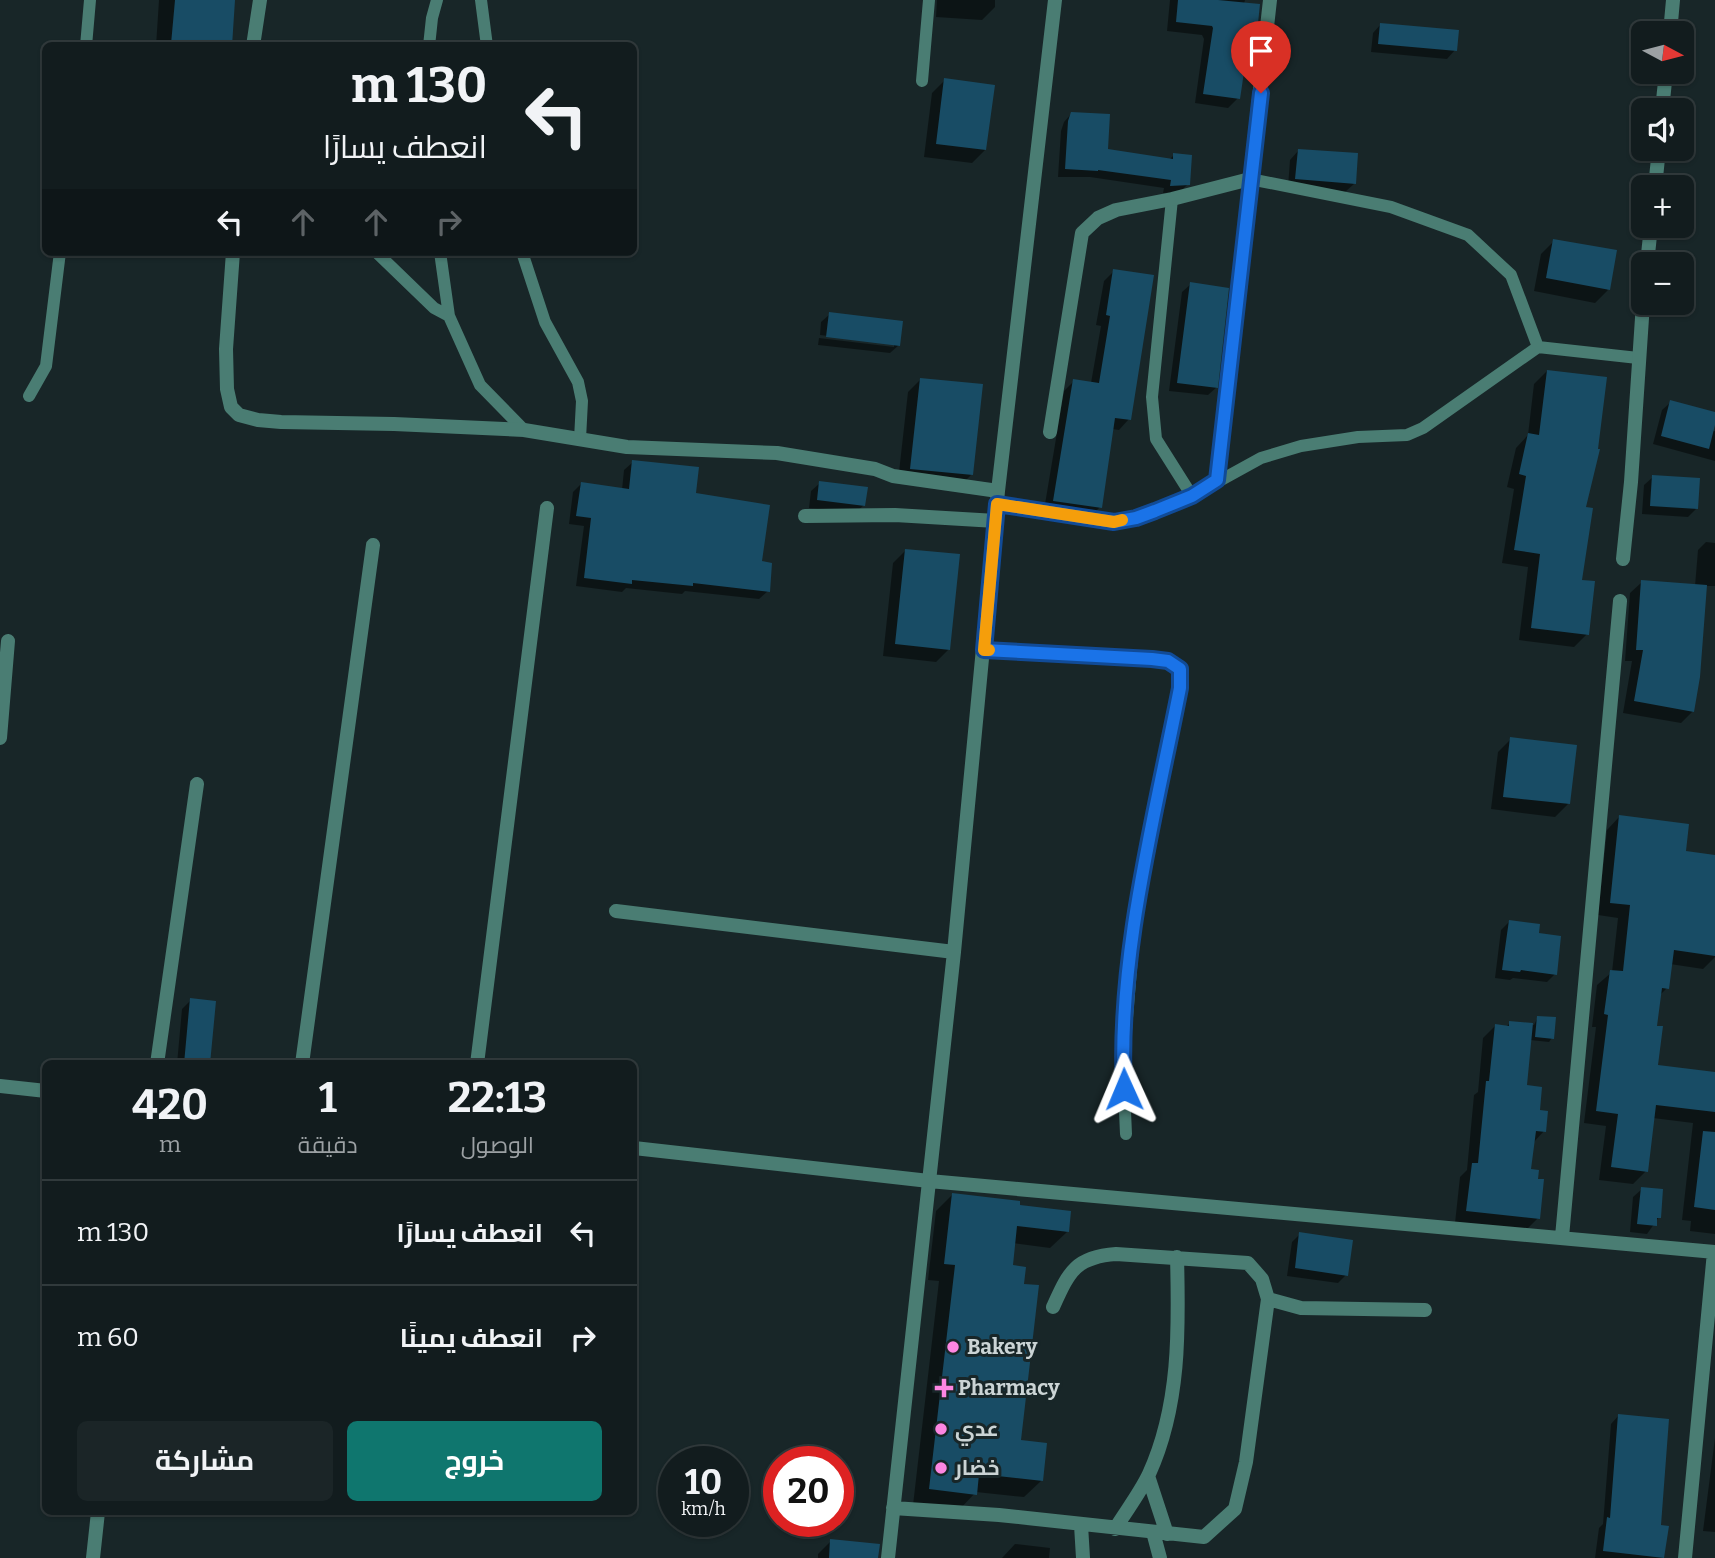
<!DOCTYPE html>
<html lang="ar">
<meta charset="utf-8">
<style>
:root{--surface:#121c1e;--page:#1b2527;--text:#f1f3f6;--muted:#9ca1a4;--line:#313a3c;--accent:#0f766e}
body{margin:0;font-family:Bitter,Cairo,serif;background:var(--page);color:var(--text);direction:rtl;height:100vh;display:flex;flex-direction:column;font-size:26px;white-space:nowrap}
*{box-sizing:border-box;margin:0}
p{font-size:23px;color:var(--muted)}
.icon{flex:none;width:38px;height:38px;fill:none;stroke:currentColor;stroke-width:2;stroke-linecap:round;stroke-linejoin:round}
.map{position:relative;flex:1;overflow:hidden;direction:ltr}
.details{position:absolute;left:42px;top:1060px;width:595px;height:455px;display:flex;flex-direction:column;background:var(--surface);border-radius:10px;box-shadow:0 2px 5px #0004,0 0 0 2px var(--line);direction:rtl}
.details>*{flex:none}
.guide{position:absolute;left:42px;top:42px;width:595px;height:214px;border-radius:10px;box-shadow:0 2px 5px #0004,0 0 0 2px var(--line);direction:rtl;background:#121c1e;color:var(--text);overflow:hidden}
.needle{width:46px;rotate:97deg}
.buttons{position:absolute;left:1631px;top:21px;display:grid;gap:14px}
.buttons a{display:grid;place-items:center;width:63px;height:63px;border-radius:10px;background:var(--surface);box-shadow:0 2px 5px #0004,0 0 0 2px var(--line);font-size:35px}
.speed{position:absolute;left:658px;top:1446px;display:flex;gap:14px;font-size:35px;font-weight:700;text-align:center}
.speed>*{display:grid;place-content:center;width:91px;height:91px;border-radius:50%;background:var(--surface);box-shadow:0 2px 5px #0004,0 0 0 2px var(--line);line-height:1}
.speed small{font-size:18px;font-weight:400}
.speed .limit{border:10px solid #d22;background:#fff;color:#111}
.pin{position:absolute;display:grid;place-items:center;width:60px;height:60px;color:#fff;margin:-72px -30px;border-radius:50% 50% 50% 0;rotate:-45deg;box-shadow:0 0 7px #0007}
.pin .icon{rotate:45deg}
.me{position:absolute;width:77px;margin:-38px;rotate:359deg;stroke-linejoin:round;filter:drop-shadow(0 0 5px #0008)}
.turn{display:flex;align-items:center;gap:24px;height:147px;padding:0 35px;font-size:32px}
.turn .icon{width:91px;height:91px;stroke-width:2.5}
.turn b{display:block;font-size:49px;line-height:60px}
.lanes{display:flex;align-items:center;height:66px;padding:0 35px;background:#0003;justify-content:center;gap:35px;direction:ltr}
.lanes .off{opacity:.35}
.eta{display:flex;justify-content:space-evenly;align-items:center;height:119px;text-align:center}
.eta b{font-size:42px;font-weight:700;line-height:49px}
.primary-button{display:flex;gap:14px;margin-top:auto;padding:14px 35px}
.primary-button a{flex:1;height:80px;border-radius:10px;background:var(--accent);color:#fff;font-size:28px;font-weight:700;line-height:80px;text-align:center}
.primary-button a+a{background:var(--page);color:var(--text)}
ul{padding:0;list-style:none}
li{display:flex;align-items:center;gap:21px;height:105px;padding:0 35px;border-top:2px solid var(--line)}
li div{flex:1}
li b{display:block;font-size:26px}
li em{font-style:normal}
.map>svg:first-child{display:block}
</style>
<div class="map">
<svg width="1715" height="1558" viewBox="0 0 1715 1558">
<rect width="100%" height="100%" fill="#182628"/>
<path fill="#0007" d="M159 0H233L230 46H156Z
M937 0H995V7L982 20 936 17Z
M1170 0H1245L1244 4 1255 32 1247 40 1238 98 1228 108 1195 103 1204 39 1202 35 1167 31Z
M1381 24 1455 50 1447 59 1371 52 1373 33Z
M945 80 985 150 972 163 924 157 932 93Z
M1072 113 1106 151 1169 160 1174 155 1188 184 1180 192 1163 193 1164 188 1090 177H1058L1061 131 1064 122Z
M1298 151 1354 184 1345 192 1288 187 1290 160Z
M1554 241 1608 290 1595 303 1534 291 1541 254Z
M1114 271 1129 419 1119 430 1112 429 1100 507 1090 517 1044 510 1064 391 1074 381 1091 383 1101 326 1096 325 1104 281Z
M1191 284 1217 387 1208 395 1169 391 1182 292Z
M830 314 899 345 890 353 818 345 819 338 894 347V343L820 335 821 322Z
M1547 371 1584 508 1580 581 1587 634 1574 647 1519 640 1528 567 1502 563 1514 489 1507 487 1516 448 1528 435 1534 384Z
M921 379 971 475 958 488 898 481 908 392Z
M1671 402 1715 414 1712 431H1715V461L1653 444 1662 410Z
M633 462 760 563 768 591 759 599 685 591 682 594 626 588 622 592 576 586 584 526 569 524 573 492 581 484 622 490 624 470Z
M1653 477 1696 509 1688 517 1642 514 1644 485Z
M820 483 864 505 855 513 809 508 811 491Z
M1706 542 1715 543V586H1706L1693 711 1681 723 1623 713 1632 661H1625L1630 593 1642 582 1695 586 1698 550Z
M906 550 949 649 936 662 883 656 893 563Z
M1511 739 1568 804 1555 817 1491 809 1498 752Z
M1620 816 1684 852 1715 856V957L1703 969 1670 964 1667 988 1659 996 1655 1027 1656 1067 1715 1074V1234L1690 1231 1691 1221 1682 1220 1693 1123 1653 1118 1646 1171 1633 1184 1599 1180 1606 1126 1584 1123 1596 1027H1592L1597 985 1612 972 1618 918 1598 915 1607 830Z
M1509 922 1537 935 1555 974 1547 982 1513 978 1510 980 1495 978 1501 930Z
M191 1000 214 1002 209 1064H177L182 1009Z
M1538 1017 1552 1038 1549 1042 1530 1040 1525 1087 1538 1112 1544 1131 1533 1143 1530 1171 1538 1218 1526 1230 1455 1223 1460 1177 1467 1170 1474 1095 1478 1092 1483 1038 1495 1026 1506 1027 1510 1023 1534 1025Z
M1642 1189 1659 1217 1647 1234 1630 1232 1633 1197Z
M952 1195 1067 1232 1050 1248 1013 1243 1011 1267 1019 1442 1041 1481 1024 1497 976 1492 959 1510 913 1505 939 1281 928 1280 936 1211Z
M1300 1234 1346 1275 1338 1283 1287 1276 1292 1242Z
M1619 1415 1659 1526 1667 1527 1663 1558H1595L1599 1528 1603 1524 1611 1424Z
M1715 1438V1532L1703 1531Z
M831 1541 859 1558H818V1554Z
M1015 1544 1050 1548 1049 1558H1002Z"/>
<path fill="#184c65" d="M175 0H235L232 46 171 44Z
M1178 0H1218L1260 4 1257 33 1250 32 1240 99 1203 94 1213 28 1212 26 1176 22Z
M1380 23 1459 30 1457 51 1378 44Z
M944 78 995 85 986 150 936 144Z
M1071 112 1110 114 1108 149 1173 159V153L1192 155 1190 185 1170 186 1171 180 1098 170V171L1065 169 1068 121Z
M1298 149 1358 153 1356 184 1295 179Z
M1553 239 1617 250 1610 290 1546 278Z
M1113 269 1154 275 1131 420 1115 418 1102 508 1053 501 1073 379 1099 383 1110 316 1106 315Z
M1190 282 1229 288 1218 388 1177 383Z
M829 312 903 321 900 346 826 337Z
M1547 370 1607 377 1598 449H1600L1586 507 1593 508 1582 580 1595 581 1589 635 1531 628 1540 554 1514 550 1526 476 1519 474 1528 433 1539 435Z
M920 378 983 384 973 475 910 469Z
M1670 400 1715 412V425L1709 449 1661 436Z
M632 460 699 467 696 493 770 505 762 561 772 563 770 592 693 583V586L632 580V584L584 578 591 518 576 516 581 482 629 489Z
M1652 475 1700 478 1698 509 1650 506Z
M819 481 868 487 865 506 817 500Z
M905 549 960 554 950 650 895 644Z
M1641 580 1707 585 1700 677 1694 712 1634 701 1643 650H1636Z
M1510 737 1577 745 1570 804 1503 797Z
M1619 815 1689 824 1686 851 1715 855V956L1674 950 1669 989 1662 988 1657 1026H1663L1658 1065 1715 1072V1112L1656 1105 1648 1172 1611 1167 1618 1114 1596 1111 1608 1015 1604 1014 1610 970 1623 971 1630 905 1610 903Z
M1509 920 1540 924 1539 933 1561 936 1557 975 1521 970 1520 972 1502 970Z
M190 998 216 1001 210 1064 193 1062 184 1064Z
M1537 1016 1556 1017 1554 1039 1535 1037Z
M1509 1021 1533 1023 1527 1085 1542 1087 1540 1110 1548 1111 1546 1132 1536 1131 1531 1169 1539 1170 1538 1179H1544L1540 1219 1466 1211 1472 1163H1478L1486 1081H1489L1495 1024 1509 1026Z
M1703 1131 1715 1132V1210L1694 1207Z
M1641 1187 1663 1189 1661 1218H1657V1226L1637 1224Z
M952 1193 1020 1201V1205L1071 1211 1069 1232 1017 1226 1013 1265 1026 1267 1024 1284 1039 1285 1021 1440 1047 1443 1043 1481 979 1474 977 1495 929 1489 955 1265 944 1264Z
M1299 1232 1353 1240 1348 1276 1295 1268Z
M1618 1414 1669 1419 1661 1525 1669 1526 1664 1558 1603 1551 1607 1517 1610 1518Z
M830 1539 880 1544 878 1558H829Z"/>
<g fill="none" stroke-linecap="round" stroke-linejoin="round">
<path stroke="#4a7d73" stroke-width="12" d="M481 0 487 46
M86 46 90 0
M429 46 432 18 437 0
M922 81 929 0
M1172 199 1152 397 1156 439 1192 496
M376 252 434 308 449 316
M440 252 449 316 480 385 524 430
M522 252 545 322 578 382 582 401 580 439
M29 396 46 366 60 252
M1217 480 1250 179 1391 207 1468 235 1511 275 1538 347
M997 504 1114 521 1136 518 1192 496 1261 458 1301 446 1358 437 1407 435 1423 428 1538 347 1638 358
M984 650 1152 659 1168 661 1180 669V688L1136 909 1123 1066 1126 1134"/>
<path stroke="#4a7d73" stroke-width="14" d="M1670 33 1673 0
M253 46 260 0
M1662 110 1666 72
M1655 187 1659 149
M233 252 226 349 227 389 231 407 239 415 258 420 281 422 394 424 524 430 627 447 777 453 875 469 893 476 998 491
M1647 264 1651 226
M1050 432 1082 233 1098 218 1116 210 1172 199 1250 179 1270 0
M805 516 895 515 996 521
M1623 559 1631 482 1643 303
M0 738 8 641
M616 911 954 952
M157 1064 197 784
M302 1064 373 545
M477 1064 547 508
M0 1086 46 1091
M634 1148 929 1181 1715 1252
M1562 1237 1620 601
M1053 1307C1069 1272 1075 1257 1116 1254L1248 1263 1262 1279 1268 1299 1301 1308 1425 1310
M1148 1476 1167 1534
M893 1508 999 1515 1204 1537 1235 1509 1246 1462 1268 1299
M1081 1525 1083 1558
M1115 1529C1126 1511 1140 1493 1149 1474 1180 1406 1179 1330 1177 1257
M1153 1532 1160 1558
M93 1558 98 1512
M888 1558 954 952 998 491 1055 0
M1685 1558 1714 1252"/>
</g>
<g fill="none" stroke-linecap="round" stroke-linejoin="round">
<g stroke="#114b97" stroke-width="18">
<path id="route" d="M1124 1089C1117 958 1155 816 1180 688V669L1168 661 1152 659 984 650 997 504 1114 522 1136 518 1155 511 1192 496 1217 480 1261 93"/>
</g>
<use href="#route" stroke="#1a73e8" stroke-width="12"/>
<path stroke="#f59e0b" stroke-width="12" d="M989 650H984L997 504 1114 522 1122 520"/>
</g>
<g fill="#fd86e2" stroke="#182628" stroke-width="2.5">
<circle cx="953" cy="1347" r="7"/>
<path d="M940.5 1377.5h7v7h7v7h-7v7h-7v-7h-7v-7h7z"/>
<circle cx="941" cy="1429" r="7"/>
<circle cx="941" cy="1468" r="7"/>
</g>
<g text-anchor="middle" dominant-baseline="central" stroke-width="6" stroke-linejoin="round" paint-order="stroke">
<g font-size="21" font-weight="bold" fill="#cbd4d5" stroke="#182628" text-anchor="start">
<text x="967" y="1347">Bakery</text>
<text x="958" y="1388">Pharmacy</text>
<text x="955" y="1429">عدي</text>
<text x="955" y="1468">خضار</text>
</g>
</g>
</svg>
<div class="buttons">
<a><svg class="needle" viewBox="-14 -14 28 28"><path d="M0-13l5 13h-10z" fill="#e53935"/><path d="M0 13l5-13h-10z" fill="#9ca1a4"/></svg></a>
<a><svg class="icon" aria-label="sound" viewBox="0 0 24 24"><path d="M4 9h4l5-4v14l-5-4H4zM17 9q2 3 0 6"/></svg></a>
<a>+</a>
<a>−</a>
</div>
<div class="speed"><div>10<small>km/h</small></div><div class="limit">20</div></div>
<div class="pin" style="left:1261px;top:93px;background:#d93025"><svg class="icon" aria-label="arrive" viewBox="0 0 24 24"><path d="M6 21V4h12l-3 4 3 4H6"/></svg></div>
<svg class="me" style="left:1124px;top:1089px" viewBox="-20 -20 40 40"><path d="M0-17L14 15 0 8-14 15z" fill="#1a73e8" stroke="#fff" stroke-width="4"/></svg>
<div class="guide">
<div class="turn"><svg class="icon" aria-label="left" viewBox="0 0 24 24"><path d="M17 20v-9H6M10 6l-5 5 5 5"/></svg><div><b>130 m</b>انعطف يسارًا</div></div>
<div class="lanes"><svg class="icon" aria-label="left" viewBox="0 0 24 24"><path d="M17 20v-9H6M10 6l-5 5 5 5"/></svg><svg class="icon off" aria-label="ahead" viewBox="0 0 24 24"><path d="M12 20V5M6 11l6-6 6 6"/></svg><svg class="icon off" aria-label="ahead" viewBox="0 0 24 24"><path d="M12 20V5M6 11l6-6 6 6"/></svg><svg class="icon off" aria-label="right" viewBox="0 0 24 24"><path d="M7 20v-9h11M14 6l5 5-5 5"/></svg></div>
</div>
<section class="details">
<div class="eta">
<div><b>22:13</b><p>الوصول</p></div>
<div><b>1</b><p>دقيقة</p></div>
<div><b>420</b><p>m</p></div>
</div>
<ul>
<li><svg class="icon" aria-label="left" viewBox="0 0 24 24"><path d="M17 20v-9H6M10 6l-5 5 5 5"/></svg><div><b>انعطف يسارًا</b></div><em>130 m</em></li>
<li><svg class="icon" aria-label="right" viewBox="0 0 24 24"><path d="M7 20v-9h11M14 6l5 5-5 5"/></svg><div><b>انعطف يمينًا</b></div><em>60 m</em></li>
</ul>
<div class="primary-button"><a>خروج</a><a>مشاركة</a></div>
</section>
</div>
